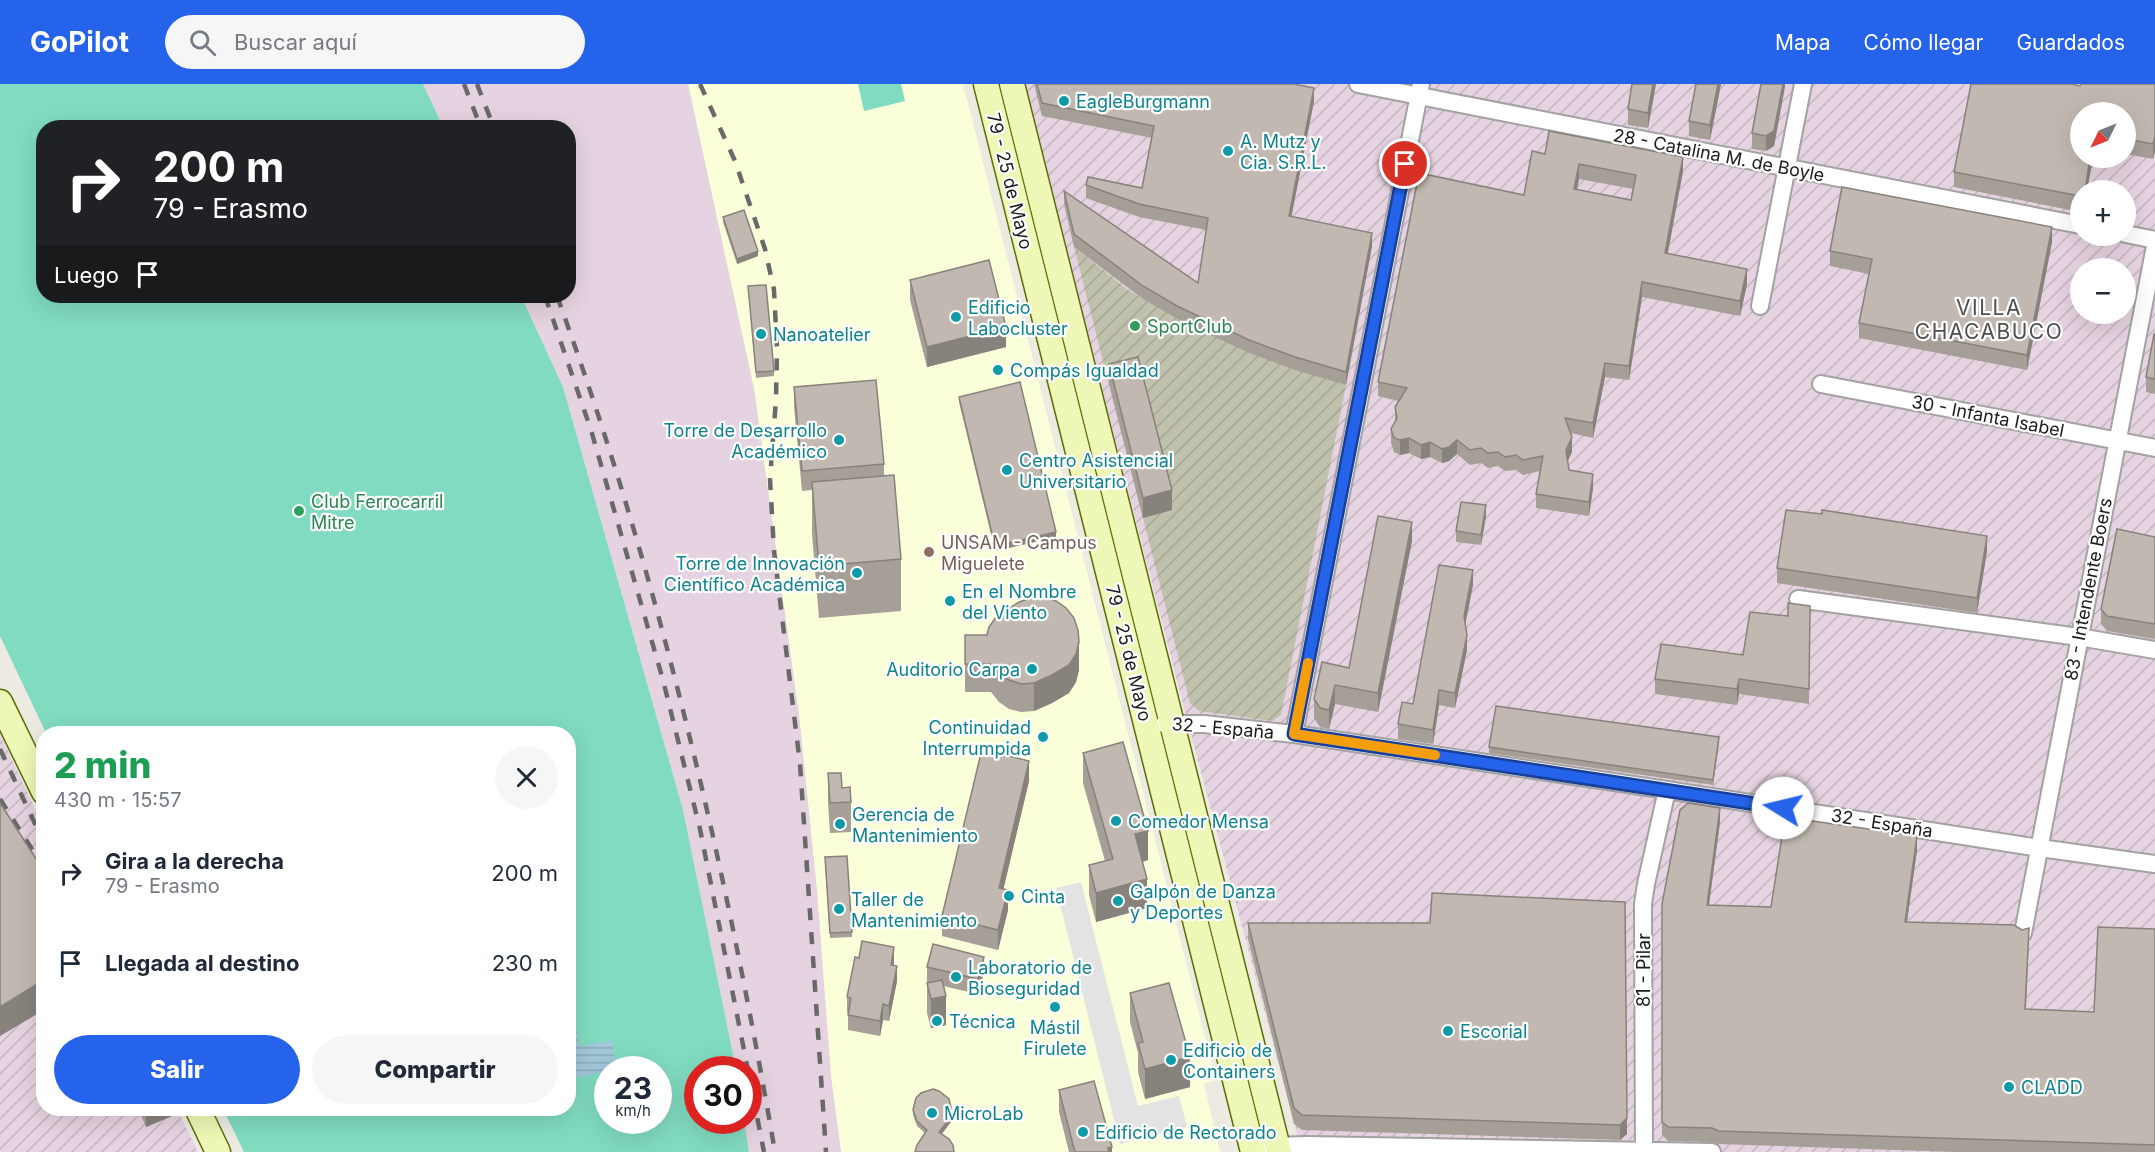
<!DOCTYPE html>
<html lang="es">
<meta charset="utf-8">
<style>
:root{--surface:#fff;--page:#f6f6f7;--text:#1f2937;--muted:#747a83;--accent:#2563eb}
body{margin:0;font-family:Inter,sans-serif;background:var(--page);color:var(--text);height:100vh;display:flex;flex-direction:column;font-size:22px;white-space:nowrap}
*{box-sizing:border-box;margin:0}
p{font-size:20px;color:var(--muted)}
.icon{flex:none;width:33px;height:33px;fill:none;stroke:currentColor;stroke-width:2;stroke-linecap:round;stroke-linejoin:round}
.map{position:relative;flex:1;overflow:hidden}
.sheet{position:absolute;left:36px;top:642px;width:540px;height:390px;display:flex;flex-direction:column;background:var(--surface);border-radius:24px;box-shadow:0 6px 24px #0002}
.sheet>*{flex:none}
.banner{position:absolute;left:36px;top:36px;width:540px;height:183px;border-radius:24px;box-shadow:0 6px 24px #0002;background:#202124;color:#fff;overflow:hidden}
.needle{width:39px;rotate:227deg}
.tools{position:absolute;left:2070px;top:18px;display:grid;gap:12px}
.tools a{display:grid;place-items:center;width:66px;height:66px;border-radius:50%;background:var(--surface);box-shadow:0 6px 24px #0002;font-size:30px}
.speed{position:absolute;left:594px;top:972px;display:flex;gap:12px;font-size:30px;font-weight:700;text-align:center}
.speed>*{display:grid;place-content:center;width:78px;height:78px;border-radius:50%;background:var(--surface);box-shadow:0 6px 24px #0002;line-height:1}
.speed small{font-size:15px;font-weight:400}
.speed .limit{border:9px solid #d22;background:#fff;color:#111}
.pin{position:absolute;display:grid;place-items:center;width:51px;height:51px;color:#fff;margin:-26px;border:3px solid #fff;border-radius:50%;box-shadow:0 2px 6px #0007}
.me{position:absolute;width:66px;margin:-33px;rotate:279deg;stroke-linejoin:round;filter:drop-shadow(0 0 4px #0008)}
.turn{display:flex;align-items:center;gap:21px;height:126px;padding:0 18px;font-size:27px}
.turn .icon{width:78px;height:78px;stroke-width:2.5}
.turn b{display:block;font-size:42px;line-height:51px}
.then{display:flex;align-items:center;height:57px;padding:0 18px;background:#0003;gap:12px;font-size:22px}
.round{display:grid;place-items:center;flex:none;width:63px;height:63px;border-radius:32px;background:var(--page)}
.headline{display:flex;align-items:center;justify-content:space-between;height:102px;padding:0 18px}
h1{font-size:36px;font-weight:800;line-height:45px;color:#1e9e55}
.button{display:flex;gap:12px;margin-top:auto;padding:12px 18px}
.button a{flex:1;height:69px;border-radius:36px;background:var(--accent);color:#fff;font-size:24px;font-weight:800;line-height:69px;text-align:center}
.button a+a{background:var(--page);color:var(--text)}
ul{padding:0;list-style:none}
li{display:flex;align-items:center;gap:18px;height:90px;padding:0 18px}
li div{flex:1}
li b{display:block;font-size:22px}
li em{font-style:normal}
header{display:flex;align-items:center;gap:36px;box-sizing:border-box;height:84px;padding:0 30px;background:var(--accent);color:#fff}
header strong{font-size:28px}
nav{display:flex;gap:33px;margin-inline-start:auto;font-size:21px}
.search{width:420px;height:54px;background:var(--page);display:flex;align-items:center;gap:15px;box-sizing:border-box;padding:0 21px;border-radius:33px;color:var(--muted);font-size:22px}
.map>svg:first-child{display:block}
</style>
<header>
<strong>GoPilot</strong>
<div class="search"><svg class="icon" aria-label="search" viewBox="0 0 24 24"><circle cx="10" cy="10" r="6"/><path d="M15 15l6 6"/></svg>Buscar aquí</div>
<nav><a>Mapa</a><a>Cómo llegar</a><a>Guardados</a></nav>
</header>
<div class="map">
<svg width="2155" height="1068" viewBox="0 0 2155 1068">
<defs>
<pattern id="industrial-furrows" width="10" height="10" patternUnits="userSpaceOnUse" patternTransform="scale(1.5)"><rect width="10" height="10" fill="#e6d3e1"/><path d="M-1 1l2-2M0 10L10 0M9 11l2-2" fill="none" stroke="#c5b5c0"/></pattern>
<pattern id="construction-furrows" width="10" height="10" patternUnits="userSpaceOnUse" patternTransform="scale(1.5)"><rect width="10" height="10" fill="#bfc1ad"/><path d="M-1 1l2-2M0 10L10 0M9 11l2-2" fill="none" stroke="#a4a594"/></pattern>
<pattern id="park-dots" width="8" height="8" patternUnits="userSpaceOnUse" patternTransform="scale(1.5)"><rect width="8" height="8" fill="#bef7c8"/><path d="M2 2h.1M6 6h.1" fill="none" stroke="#a3d3ab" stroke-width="1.8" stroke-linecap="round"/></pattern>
<pattern id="water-rules" width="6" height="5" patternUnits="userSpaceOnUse" patternTransform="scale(1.5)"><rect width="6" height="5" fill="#a2c8da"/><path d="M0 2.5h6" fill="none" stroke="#8babba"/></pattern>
</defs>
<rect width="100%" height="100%" fill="#edeae1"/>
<path fill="url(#industrial-furrows)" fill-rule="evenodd" d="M1024 0H2155V1068H1302L1184 624ZM2080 28H2126V74H2080ZM2080 106H2126V152H2080ZM2080 184H2126V230H2080Z
M0 650 43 742 44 1024 177 1025 198 1068H0Z"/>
<path fill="#fafed9" d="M688 0H963L1216 996 1204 1000 1220 1068H841L831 993 817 807 799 631 754 305Z"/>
<path fill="#e6d3e1" d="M423 0H688L754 305 799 631 817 807 831 993 841 1068H749L744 1037 748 1036V986L736 985 683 726 563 303 521 212H568V44L443 43Z"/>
<path fill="url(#construction-furrows)" d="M1074 163 1128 206 1177 235 1263 274 1346 301 1281 631 1272 637 1199 627 1190 619Z"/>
<path fill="url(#park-dots)" d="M996 0H1002L1067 266 1063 267Z
M1078 309 1149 593 1146 594 1075 310Z
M1171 676 1232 930 1254 1013 1249 1015 1166 678Z"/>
<path fill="#80dbc1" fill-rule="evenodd" d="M0 0H423L443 43 44 44V212H521L563 303 683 726 736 985 698 986V1036L744 1037 749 1068H244L223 1025 568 1024V650L46 649 0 552ZM608 986H658V1036H608Z
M858 0H901L905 17 864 27Z"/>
<path fill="#e3e3e3" d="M1081 798 1138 1022 1179 1012 1187 1043 1120 1060 1056 804Z"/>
<path fill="url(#water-rules)" d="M574 930 579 962 612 957 617 985 608 986 607 988 569 994V931Z"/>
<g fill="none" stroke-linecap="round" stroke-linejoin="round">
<g stroke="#a2a2a2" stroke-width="20">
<path id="street" d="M1358 0 2080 141
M2126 150 2155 156
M1760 222 1803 0
M1821 300 2155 364
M1798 515 2079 553 2155 566
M1164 640H1204L1294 650 1667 706 2040 764 2155 780
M1294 650 1421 0
M2023 849 2155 162
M1269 1062 1307 1061 1712 1068
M1644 1068 1643 820 1646 800 1667 706"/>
</g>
<g stroke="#596e07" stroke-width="27">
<path id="secondary" d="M986 0 1253 1068
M1012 0 1279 1068
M0 618 44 708
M197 1024 218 1068"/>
</g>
<use href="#street" stroke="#fff" stroke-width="16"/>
<use href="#secondary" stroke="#eef7b5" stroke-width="24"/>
<path stroke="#696969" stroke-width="4.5" stroke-dasharray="12 12" stroke-linecap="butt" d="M464 0 481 44
M477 0 494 44
M700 0 735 77 765 165 774 206 777 265 776 315 770 395 774 467 800 680 826 1068
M545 212 591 346 663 596 700 745 748 986
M557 212C658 489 725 777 775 1068
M0 665 44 759
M0 715 44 784
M748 987 764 1068"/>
</g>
<path fill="#a69f98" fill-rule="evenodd" d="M1034 0H1294L1314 17 1291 133 1372 162 1346 301 1295 286 1249 269 1177 235 1143 215 1074 163 1064 120V107L1198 199 1206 146 1139 133 1086 114V101L1142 104 1152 54 1042 32Z
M1632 0H1656L1648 44 1628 41V25Z
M1696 0H1721L1710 56 1689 52V37Z
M1785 0 1774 62 1766 67 1752 65V49Z
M2155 0V67L2153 75 2126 70V28H2080L2093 74 2087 106H2080V128L1954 103V88L2080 2Z
M1545 70 1683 87 1668 169 1747 200 1740 232 1642 213 1629 296 1605 293 1593 354 1570 349 1572 368 1567 377 1569 386 1593 404 1589 432 1536 424V410L1540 387 1523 391 1516 386 1505 387 1498 382 1488 384 1481 379 1470 381 1457 370 1449 377 1442 379 1430 373 1421 375 1409 369 1400 371 1394 368 1391 359V345L1395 338V323L1398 317 1378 312V298L1524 111ZM1579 95 1633 105 1631 116 1577 106Z
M723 133 758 172 737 180 723 138Z
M2052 158 2027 286 1859 254V239L1869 190 1830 182V167Z
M910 196 1006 263 927 283 910 216Z
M748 202 774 287V292L756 294Z
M2155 251V310L2146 308V293Z
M1109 280 1172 426 1143 434 1109 300Z
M794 303 884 380V392L901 475V527L819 534 812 450V406L802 407 794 323Z
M959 313 1056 453 995 467 959 318Z
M1486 432 1481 461 1456 458V447Z
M2155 453V555L2107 547 2101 540V525Z
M1412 457 1378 628 1335 620 1329 645 1320 643 1314 634V615L1349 584Z
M1987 467 1977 529 1777 499V484Z
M1473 501 1465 540 1467 566 1455 624 1439 621 1433 660 1398 655V640L1413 620Z
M1810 522 1809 620 1739 610 1737 621 1655 610V595L1743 571 1788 532Z
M965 551H987L1079 586 1076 598 1069 609 1052 619 1034 627 1021 628 1009 625 999 618 991 608H965Z
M1719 658 1713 701 1489 669V663Z
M1083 669 1148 776 1142 778 1147 824 1096 838 1089 811V781L1105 777 1083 699Z
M828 689 842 704 851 718V748L830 749 828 719Z
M1029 697 1003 805 1008 826 998 866 942 852V832Z
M1720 738 1709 821 1771 823 1917 766 1907 838 2029 857 2026 925 2094 928 2155 845V1068H1955L1719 1060 1712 1058 1668 1057 1662 1051V820Z
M825 779 852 848V853L830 854Z
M1625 818 1627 1050 1620 1056 1302 1046 1294 1040 1248 855V839H1430Z
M894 878V881L897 897 889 937 883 936 880 952 848 946V928H847V913Z
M927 883 984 888 978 910 943 902 946 941 931 944 927 929V899H929L927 898Z
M1130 909 1190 1003 1145 1015 1138 988V969L1130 938Z
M1059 1006 1112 1068H1069L1059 1028Z
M138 1024H179V1029L146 1043Z
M913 1026 952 1033 950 1039 942 1050 925 1049 917 1042 913 1031Z"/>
<path fill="#87827c" d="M1653 0H1656L1648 44V29Z
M1718 0H1721L1710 56V41Z
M1783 0H1785V3L1774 62 1766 67V52Z
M1314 4V17L1289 145V132Z
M2155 52V67L2153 75V60Z
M1683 73V87L1665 183V169Z
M2090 74H2093L2087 106H2085Z
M1579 80V95L1574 120V105Z
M2052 143V158L2027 286V271Z
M1372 149V162L1346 301V288Z
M758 167V172L737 180V175Z
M1747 185V200L1740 232V217Z
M1642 198V213L1629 296V282Z
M1006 243V263L927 283V263Z
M1605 279V293L1593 354V339Z
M1572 353V368L1566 381V366Z
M1409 354V369L1400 371V356Z
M1457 356V370L1449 377 1442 379V365Z
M1430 358V373L1421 375V361Z
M1593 390V404L1589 432V418Z
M1172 406V426L1143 434V414Z
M1486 421V432L1481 461V451Z
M1412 438V457L1378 628V609Z
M1056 448V453L995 467V462Z
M1987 452V467L1977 529V514Z
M1473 486V501L1464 547V532Z
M1467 551V566L1455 624V609Z
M1079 558V586L1076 598 1069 609 1052 619 1034 627V599Z
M1739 595V610L1737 621V605Z
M1335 601V620L1329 645V626Z
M1439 606V621L1433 660V646Z
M1719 653V658L1713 701V696Z
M1029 677V697L999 824V804Z
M1720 724V738L1707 835V821Z
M1148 747V776L1135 780V750Z
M1917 752V766L1905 851V838Z
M1147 795V824L1096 838V809Z
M1008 806V826L998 866V846Z
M894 863V878L891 896V881Z
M984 873V888L978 910V895Z
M897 882V897L889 937V922Z
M44 896V926L0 952V923Z
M946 912V941L931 944V915Z
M883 920V936L880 952V937Z
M1190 973V1003L1145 1015V985Z
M153 1024H179V1029L146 1043V1027Z
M952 1028V1033L950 1039 939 1053V1048Z
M1627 1034V1050L1620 1056V1041Z
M1112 1063V1068H1108V1064Z"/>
<path fill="#c1b9b1" stroke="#87827c" stroke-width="1.5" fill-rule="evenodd" d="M1037 0H1294L1314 4 1289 132 1372 149 1346 288 1295 273 1249 256 1177 222 1143 202 1074 150 1064 107 1198 199 1208 134 1139 120 1086 101 1088 93 1142 104 1154 42 1042 19Z
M1632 0H1653L1648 29 1628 25Z
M1696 0H1718L1710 41 1689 37Z
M1761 0H1783L1774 47 1766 52 1752 49Z
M1971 0H2072L2080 2 2081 0H2155V52L2153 60 2126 55V28H2080V74H2090L2085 106H2080V112L1954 88Z
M1549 47 1683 73 1665 169 1747 185 1740 217 1642 198 1629 282 1605 279 1593 339 1565 334 1572 353 1566 366 1569 386 1593 390 1589 418 1536 410 1543 372 1523 376 1516 371 1505 373 1498 368 1488 369 1481 364 1470 366 1457 356 1449 363 1442 365 1430 358 1421 361 1409 354 1400 356 1394 354 1391 345 1397 334 1395 323 1407 304 1378 298 1419 89 1524 111 1532 67 1545 70ZM1579 80 1636 91 1631 116 1574 105Z
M1842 103 2052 143 2027 271 1859 239 1872 175 1830 167Z
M744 126 758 167 737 175 723 133Z
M989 176 1006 243 927 263 910 196Z
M766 201 774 287 756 288 748 202Z
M2154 250 2155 251V295L2146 293Z
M1138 273 1172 406 1143 414 1109 280Z
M876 296 884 380 802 387 794 303Z
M1020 298 1056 448 995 462 959 313Z
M894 391 901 475 819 482 812 398Z
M1461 418 1486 421 1481 451 1456 447Z
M1786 426 1822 430V426L1987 452 1977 514 1777 484Z
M1378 432 1412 438 1378 609 1335 601 1329 626 1320 624 1314 615 1322 578 1349 584Z
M2117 445 2155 453V540L2107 532 2101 525Z
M1439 481 1473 486 1464 532 1467 551 1455 609 1439 606 1433 646 1398 640 1402 618 1413 620Z
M1044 513 1056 517 1066 524 1074 534 1078 546 1079 558 1076 570 1069 581 1052 591 1034 599 1021 600 1009 596 999 589 991 580H965V551H987L989 543 996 533 1019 518 1031 514Z
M1788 519 1810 522 1809 605 1739 595 1737 605 1655 595 1661 560 1743 571 1750 528 1788 532Z
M1496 622 1719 653 1713 696 1489 663Z
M1123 658 1148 747 1135 750 1147 795 1096 809 1089 781 1113 775 1083 669Z
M982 665 1029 677 999 804 1008 806 998 846 942 832Z
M828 689H841L842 704 850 703 851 718 830 719Z
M0 719 44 787V896L0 923Z
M1688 719 1720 724 1707 821 1771 823 1785 733 1917 752 1905 838 2014 841 2022 846 2029 844 2025 925 2094 928 2098 843 2155 845V1061L1719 1047 1712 1044 1668 1043 1662 1038V820L1680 726Z
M847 772 852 848 830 849 825 773Z
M1432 809 1625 818 1627 1034 1620 1041 1302 1031 1294 1024 1248 839H1430Z
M862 857 894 863 891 881 897 882 889 922 883 920 880 937 848 931 851 914 847 913 855 873 859 874Z
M933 860 984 873 978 895 927 883Z
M942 896 946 912 931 915 927 899Z
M1169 899 1190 973 1145 985 1138 959 1143 958 1130 909Z
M1094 997 1112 1063 1108 1064 1109 1068H1075L1059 1006Z
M933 1005 939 1007 949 1015 952 1028 950 1034 939 1048 949 1055 953 1061 954 1068H915L917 1061 927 1046 917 1037 913 1026 916 1014 921 1009Z"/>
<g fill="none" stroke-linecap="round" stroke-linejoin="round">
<g stroke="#184099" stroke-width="15">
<path id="route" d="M1405 80 1294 650 1783 724"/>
</g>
<use href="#route" stroke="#2563eb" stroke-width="10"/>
<path stroke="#f59e0b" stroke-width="10" d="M1308 579 1294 650 1435 671"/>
</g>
<g fill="#0f9aa8" stroke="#fff" stroke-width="2">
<circle cx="1064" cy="17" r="6"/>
<circle cx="1228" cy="67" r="6"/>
<circle cx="956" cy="233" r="6"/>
<circle cx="761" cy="250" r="6"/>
<circle cx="998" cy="286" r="6"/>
<circle cx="839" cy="356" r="6"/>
<circle cx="1007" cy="386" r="6"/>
<circle cx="857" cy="489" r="6"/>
<circle cx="950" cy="517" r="6"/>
<circle cx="1032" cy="585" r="6"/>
<circle cx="1043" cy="653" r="6"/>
<circle cx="1116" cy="737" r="6"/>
<circle cx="840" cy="740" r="6"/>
<circle cx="1009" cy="812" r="6"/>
<circle cx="1118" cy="817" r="6"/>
<circle cx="839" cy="825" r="6"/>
<circle cx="956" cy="893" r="6"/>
<circle cx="1055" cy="923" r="6"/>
<circle cx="937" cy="937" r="6"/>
<circle cx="1448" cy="947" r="6"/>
<circle cx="1171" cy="976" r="6"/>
<circle cx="2009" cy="1003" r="6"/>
<circle cx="932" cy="1029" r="6"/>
<circle cx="1083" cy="1048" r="6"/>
</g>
<g fill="#2e9e5b" stroke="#fff" stroke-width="2">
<circle cx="1135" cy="242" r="6"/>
<circle cx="299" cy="427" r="6"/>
</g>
<circle fill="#8d6e63" stroke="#fff" stroke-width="2" cx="929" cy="468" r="6"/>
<g text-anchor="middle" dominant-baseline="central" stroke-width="4.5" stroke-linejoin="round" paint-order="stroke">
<g font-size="18" fill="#0d838f" stroke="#fff" text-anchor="start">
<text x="1076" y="17">EagleBurgmann</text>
<text x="1240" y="57">A. Mutz y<tspan x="1240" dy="21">Cia. S.R.L.</tspan></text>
<text x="968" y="223">Edificio<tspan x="968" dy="21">Labocluster</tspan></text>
<text x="773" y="250">Nanoatelier</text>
<text x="1010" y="286">Compás Igualdad</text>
<text x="827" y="346" text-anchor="end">Torre de Desarrollo<tspan x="827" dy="21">Académico</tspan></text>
<text x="1019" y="376">Centro Asistencial<tspan x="1019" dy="21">Universitario</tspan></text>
<text x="845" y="479" text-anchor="end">Torre de Innovación<tspan x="845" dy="21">Científico Académica</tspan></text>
<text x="962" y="507">En el Nombre<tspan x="962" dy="21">del Viento</tspan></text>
<text x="1020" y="585" text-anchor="end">Auditorio Carpa</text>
<text x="1031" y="643" text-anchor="end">Continuidad<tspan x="1031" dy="21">Interrumpida</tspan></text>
<text x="852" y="730">Gerencia de<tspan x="852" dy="21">Mantenimiento</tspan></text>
<text x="1128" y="737">Comedor Mensa</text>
<text x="1130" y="807">Galpón de Danza<tspan x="1130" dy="21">y Deportes</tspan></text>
<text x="1021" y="812">Cinta</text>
<text x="851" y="815">Taller de<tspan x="851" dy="21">Mantenimiento</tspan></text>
<text x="968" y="883">Laboratorio de<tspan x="968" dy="21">Bioseguridad</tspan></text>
<text x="949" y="937">Técnica</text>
<text x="1055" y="943" text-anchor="middle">Mástil<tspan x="1055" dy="21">Firulete</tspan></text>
<text x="1460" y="947">Escorial</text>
<text x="1183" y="966">Edificio de<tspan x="1183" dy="21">Containers</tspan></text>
<text x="2021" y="1003">CLADD</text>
<text x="944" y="1029">MicroLab</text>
<text x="1095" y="1048">Edificio de Rectorado</text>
</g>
<g font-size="18" fill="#1b1b1b" stroke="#fff">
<text transform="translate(1719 71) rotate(11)">28 - Catalina M. de Boyle</text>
<text transform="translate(1010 97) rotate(76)">79 - 25 de Mayo</text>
<text transform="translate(1988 332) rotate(11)">30 - Infanta Isabel</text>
<text transform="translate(2088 505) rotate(-79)">83 - Intendente Boers</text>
<text transform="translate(1129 569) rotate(76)">79 - 25 de Mayo</text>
<text transform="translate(1223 644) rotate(5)">32 - España</text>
<text transform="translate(1882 739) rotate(9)">32 - España</text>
<text transform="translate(1643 886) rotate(-90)">81 - Pilar</text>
</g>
<g font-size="18" fill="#27864d" stroke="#fff" text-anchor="start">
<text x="1147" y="242">SportClub</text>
<text x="311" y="417">Club Ferrocarril<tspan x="311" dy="21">Mitre</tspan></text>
</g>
<g font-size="18" fill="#785e54" stroke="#fff" text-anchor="start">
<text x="941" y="458">UNSAM - Campus<tspan x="941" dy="21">Miguelete</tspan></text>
</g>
<g font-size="21" letter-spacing="1.5" fill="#4e4e4e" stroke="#fff">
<text x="1989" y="223">VILLA<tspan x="1989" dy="24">CHACABUCO</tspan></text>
</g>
</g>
</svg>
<div class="tools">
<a><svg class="needle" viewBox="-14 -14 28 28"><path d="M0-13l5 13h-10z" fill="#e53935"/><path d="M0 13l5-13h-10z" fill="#747a83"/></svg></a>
<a>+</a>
<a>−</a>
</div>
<div class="speed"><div>23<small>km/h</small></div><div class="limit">30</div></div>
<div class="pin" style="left:1405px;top:80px;background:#d93025"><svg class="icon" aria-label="arrive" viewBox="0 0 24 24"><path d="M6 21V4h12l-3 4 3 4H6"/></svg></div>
<svg class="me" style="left:1783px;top:724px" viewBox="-20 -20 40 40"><circle r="19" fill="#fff"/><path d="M0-13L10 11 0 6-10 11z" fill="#2563eb"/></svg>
<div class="banner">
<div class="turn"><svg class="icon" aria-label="right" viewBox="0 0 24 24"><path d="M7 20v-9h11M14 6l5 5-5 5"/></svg><div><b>200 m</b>79 - Erasmo</div></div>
<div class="then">Luego<svg class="icon" aria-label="arrive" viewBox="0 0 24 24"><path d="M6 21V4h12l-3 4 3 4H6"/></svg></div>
</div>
<section class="sheet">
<div class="headline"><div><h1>2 min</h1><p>430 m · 15:57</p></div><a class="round"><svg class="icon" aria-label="close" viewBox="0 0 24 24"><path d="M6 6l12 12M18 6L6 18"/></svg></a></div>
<ul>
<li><svg class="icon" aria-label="right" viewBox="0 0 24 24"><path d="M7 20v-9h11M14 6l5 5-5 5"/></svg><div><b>Gira a la derecha</b><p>79 - Erasmo</p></div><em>200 m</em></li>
<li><svg class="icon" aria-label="arrive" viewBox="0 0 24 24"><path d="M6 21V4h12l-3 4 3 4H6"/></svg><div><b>Llegada al destino</b></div><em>230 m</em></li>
</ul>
<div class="button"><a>Salir</a><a>Compartir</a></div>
</section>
</div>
